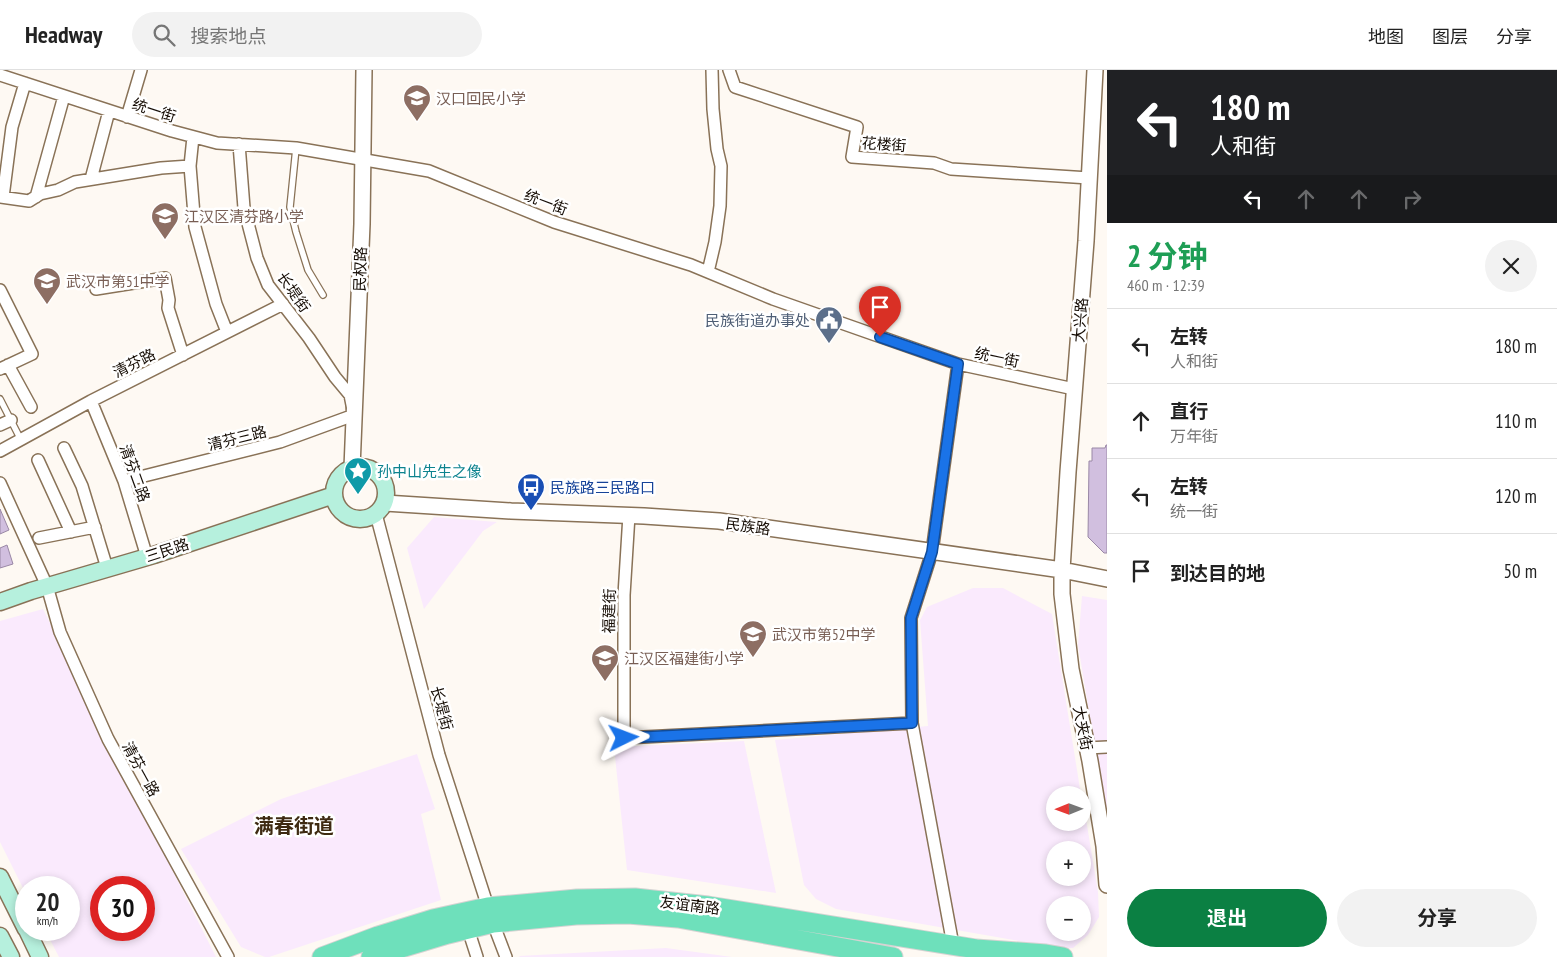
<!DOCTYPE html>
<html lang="zh">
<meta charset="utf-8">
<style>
:root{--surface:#fff;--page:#f2f2f2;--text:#222;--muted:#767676;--line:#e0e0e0;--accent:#0b8043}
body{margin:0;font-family:"PT Sans Narrow","Noto Sans SC",sans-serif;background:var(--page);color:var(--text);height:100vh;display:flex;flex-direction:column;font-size:19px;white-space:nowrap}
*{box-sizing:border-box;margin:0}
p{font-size:16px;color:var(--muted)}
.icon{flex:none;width:28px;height:28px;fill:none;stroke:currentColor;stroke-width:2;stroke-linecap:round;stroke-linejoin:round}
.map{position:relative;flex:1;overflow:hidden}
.details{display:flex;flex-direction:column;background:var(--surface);width:450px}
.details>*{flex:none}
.banner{background:#202124;color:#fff;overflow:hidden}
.needle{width:32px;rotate:269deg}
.controls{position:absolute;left:1046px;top:716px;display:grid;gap:10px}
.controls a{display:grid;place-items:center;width:45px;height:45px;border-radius:50%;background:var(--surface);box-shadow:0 2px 8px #0003;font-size:25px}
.speed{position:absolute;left:15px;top:806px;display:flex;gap:10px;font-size:25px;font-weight:700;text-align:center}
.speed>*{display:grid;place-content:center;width:65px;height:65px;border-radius:50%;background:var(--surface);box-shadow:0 2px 8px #0003;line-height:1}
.speed small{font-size:12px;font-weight:400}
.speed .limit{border:8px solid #d22;background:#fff;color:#111}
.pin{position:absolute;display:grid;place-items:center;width:42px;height:42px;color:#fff;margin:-51px -21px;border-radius:50% 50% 50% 0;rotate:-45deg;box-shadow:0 0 5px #0007}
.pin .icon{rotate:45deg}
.me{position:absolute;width:55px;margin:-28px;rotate:87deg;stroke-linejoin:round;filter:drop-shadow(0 0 4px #0008)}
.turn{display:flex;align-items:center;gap:18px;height:105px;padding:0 20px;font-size:22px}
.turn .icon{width:65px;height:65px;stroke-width:2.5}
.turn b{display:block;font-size:35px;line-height:42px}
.lanes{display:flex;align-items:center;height:48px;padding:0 20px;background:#0003;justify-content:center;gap:25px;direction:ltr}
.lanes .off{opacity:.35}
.round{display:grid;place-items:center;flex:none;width:52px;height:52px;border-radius:26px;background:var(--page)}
.headline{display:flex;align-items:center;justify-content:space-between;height:85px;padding:0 20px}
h1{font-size:30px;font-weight:700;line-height:38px;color:#1e9e55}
.cta{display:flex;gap:10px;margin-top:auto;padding:10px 20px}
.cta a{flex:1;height:58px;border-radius:30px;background:var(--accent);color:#fff;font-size:20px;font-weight:700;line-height:58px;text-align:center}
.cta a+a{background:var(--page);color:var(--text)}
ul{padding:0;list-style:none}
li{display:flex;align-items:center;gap:15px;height:75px;padding:0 20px;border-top:1px solid var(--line)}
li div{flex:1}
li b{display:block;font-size:19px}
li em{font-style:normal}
header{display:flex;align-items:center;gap:30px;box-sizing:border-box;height:70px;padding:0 25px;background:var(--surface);border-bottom:1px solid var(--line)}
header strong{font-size:24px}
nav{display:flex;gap:28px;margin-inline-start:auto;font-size:18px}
.search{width:350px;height:45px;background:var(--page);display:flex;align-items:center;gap:12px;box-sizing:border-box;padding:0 18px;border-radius:28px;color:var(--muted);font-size:19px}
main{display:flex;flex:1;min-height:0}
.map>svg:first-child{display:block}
</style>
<header>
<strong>Headway</strong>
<div class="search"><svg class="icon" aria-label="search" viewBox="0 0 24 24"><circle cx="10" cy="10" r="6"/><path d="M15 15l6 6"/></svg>搜索地点</div>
<nav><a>地图</a><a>图层</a><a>分享</a></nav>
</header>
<main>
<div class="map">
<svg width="1107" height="887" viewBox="0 0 1107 887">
<rect width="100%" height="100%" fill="#fef9f3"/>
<path fill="#faeafd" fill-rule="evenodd" d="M434 447 497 452 483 461 424 539 407 478Z
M973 518H1003L1052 544 1081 725H1055V752H1082L1083 731 1098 822 1099 847 1088 865 1073 878H1059L836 839 816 829 804 815 775 670 928 656 920 550 927 537ZM1055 780H1082V808H1055ZM1055 835H1082V862H1055Z
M1082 526 1107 530V749L1078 575Z
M43 539 151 758 216 887H59L45 860H69V818H26V824L0 772V551ZM101 818H144V860H101Z
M744 671 776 823 627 800 614 677Z
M417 684 435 739 421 744 441 830 269 887H265L241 877 181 779 281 729Z
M666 878 732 887H520L519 886Z"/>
<path fill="#d1bfdf" stroke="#9a88a6" d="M1106 375H1107V483H1104L1088 467 1089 391H1092V378H1105Z
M0 439 9 460 0 464Z
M7 475 13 494 0 498V478Z"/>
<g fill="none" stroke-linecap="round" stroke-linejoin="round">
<g stroke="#897257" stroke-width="8">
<path id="service" d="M296 78 290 137 296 162 308 200 323 225
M0 329 21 370"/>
</g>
<g stroke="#897257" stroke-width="14">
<path id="minor" d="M729 0 735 17 857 57 852 87 934 93 951 99 1089 108
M0 5 172 61 217 73 296 78 429 101 554 152 691 195 773 229 958 294 1074 319
M127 47 141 0
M193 67 190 96 195 157 216 234 227 262
M91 109 109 41
M0 127 29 131 40 124 58 120 75 112 161 98 190 96
M3 127 12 57 25 13
M36 127 64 26
M708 202 715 172 720 136 721 96 717 79 713 39 712 0
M96 219 165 208 169 230 168 238 183 285
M0 220 32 284 0 299
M8 295 31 337
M91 331 124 411 147 487
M0 355 11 350
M64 378 82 416 107 498
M0 381 91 331 283 234
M38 390 71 462
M124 411 280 372 354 345 350 325 335 307 309 268 268 215 257 188 244 138 239 74
M0 413 47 516 60 562 108 669 228 887
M376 444 439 685 488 837
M629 445 624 525V668L912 653 911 548 932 482 958 294
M39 468 95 457
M912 653 953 875
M1087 678 1107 677
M493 853 506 887
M468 859 477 887"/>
</g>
<g stroke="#897257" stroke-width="18">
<path id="tertiary" d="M1095 0 1086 171 1068 402 1062 500V524L1071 599 1090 691 1104 776 1107 815
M352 398 362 154 364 0
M385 433 511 441 644 446 719 451 1062 500 1107 509"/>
</g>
<g stroke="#897257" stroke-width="19">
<path id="secondary" d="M334 423a26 26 0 1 1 52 0a26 26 0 1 1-52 0Z
M0 532 31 521 154 485 334 425
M0 807 26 859
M27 860 40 887
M0 866 11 887"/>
</g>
<g stroke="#d5d3d2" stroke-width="21">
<path id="primary" d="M322 887 378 866 433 849 488 837 577 829 635 828 708 836 976 879 1046 884 1063 887
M371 887 448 864 493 853 576 845 628 844 678 848 893 887"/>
</g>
<use href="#service" stroke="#fff" stroke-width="5.5"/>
<use href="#minor" stroke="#fff" stroke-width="11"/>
<use href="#tertiary" stroke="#fff" stroke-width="15"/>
<use href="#secondary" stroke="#b6f0dd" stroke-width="16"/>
<use href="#primary" stroke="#6ee0bb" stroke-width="19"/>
</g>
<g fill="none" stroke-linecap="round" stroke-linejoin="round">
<g stroke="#114b97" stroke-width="12">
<path id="route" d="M624 668 912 653 911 548 932 482 958 294 880 267"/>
</g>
<use href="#route" stroke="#1a73e8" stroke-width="9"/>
</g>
<defs>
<g id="school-pin" transform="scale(1.4375)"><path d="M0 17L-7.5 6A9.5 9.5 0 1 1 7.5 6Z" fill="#8d6e63" stroke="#fff"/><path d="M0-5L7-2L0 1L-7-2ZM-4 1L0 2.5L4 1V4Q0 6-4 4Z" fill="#fff"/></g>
<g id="civic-pin" transform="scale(1.4375)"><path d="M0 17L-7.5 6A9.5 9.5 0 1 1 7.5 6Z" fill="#5c6f8a" stroke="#fff"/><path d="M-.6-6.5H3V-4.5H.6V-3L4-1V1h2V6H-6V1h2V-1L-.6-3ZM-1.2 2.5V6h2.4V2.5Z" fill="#fff"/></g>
<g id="sight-pin" transform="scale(1.4375)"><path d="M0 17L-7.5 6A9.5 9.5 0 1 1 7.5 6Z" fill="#0f9aa8" stroke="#fff"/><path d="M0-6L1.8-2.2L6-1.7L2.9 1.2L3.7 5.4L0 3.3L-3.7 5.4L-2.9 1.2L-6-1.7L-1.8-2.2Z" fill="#fff"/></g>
<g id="bus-pin" transform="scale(1.4375)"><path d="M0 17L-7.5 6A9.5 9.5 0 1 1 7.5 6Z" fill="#1a4fb4" stroke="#fff"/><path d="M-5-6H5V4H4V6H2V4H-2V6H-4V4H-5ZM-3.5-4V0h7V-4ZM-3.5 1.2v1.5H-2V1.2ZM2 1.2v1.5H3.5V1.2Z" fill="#fff"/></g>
</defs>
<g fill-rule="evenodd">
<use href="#school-pin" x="417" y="28"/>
<use href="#school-pin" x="165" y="146"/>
<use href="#school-pin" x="47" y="211"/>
<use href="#civic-pin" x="829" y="250"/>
<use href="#sight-pin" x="358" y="401"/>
<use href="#bus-pin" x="531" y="417"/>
<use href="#school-pin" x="753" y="564"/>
<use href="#school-pin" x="605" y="588"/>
</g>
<g text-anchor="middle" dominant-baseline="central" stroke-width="5" stroke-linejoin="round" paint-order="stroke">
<g font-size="15" fill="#785e54" stroke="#fff" text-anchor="start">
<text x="436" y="28">汉口回民小学</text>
<text x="184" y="146">江汉区清芬路小学</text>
<text x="66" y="211">武汉市第51中学</text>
<text x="772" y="564">武汉市第52中学</text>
<text x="624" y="588">江汉区福建街小学</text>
</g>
<g font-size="15" fill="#150c04" stroke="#fff">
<text transform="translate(154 40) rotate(18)">统一街</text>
<text transform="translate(884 74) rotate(4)">花楼街</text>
<text transform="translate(546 132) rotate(21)">统一街</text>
<text transform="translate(360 199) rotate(-88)">民权路</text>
<text transform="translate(294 222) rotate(55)">长堤街</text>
<text transform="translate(1080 250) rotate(-85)">大兴路</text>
<text transform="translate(997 287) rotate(12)">统一街</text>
<text transform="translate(134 293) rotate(-27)">清芬路</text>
<text transform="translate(237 368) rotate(-14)">清芬三路</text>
<text transform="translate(135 403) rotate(70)">清芬二路</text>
<text transform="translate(748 456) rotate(8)">民族路</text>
<text transform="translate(167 480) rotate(-18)">三民路</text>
<text transform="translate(609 541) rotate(-89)">福建街</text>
<text transform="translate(442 638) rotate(75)">长堤街</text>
<text transform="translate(1083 658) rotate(79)">大夹街</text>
<text transform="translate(141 699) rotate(61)">清芬一路</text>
<text transform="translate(690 835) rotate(7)">友谊南路</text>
</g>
<g font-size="15" fill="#4e5e75" stroke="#fff" text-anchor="end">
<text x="810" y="250">民族街道办事处</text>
</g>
<g font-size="15" fill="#0d838f" stroke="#fff" text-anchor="start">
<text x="377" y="401">孙中山先生之像</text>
</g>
<g font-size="15" fill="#164399" stroke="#fff" text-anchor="start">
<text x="550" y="417">民族路三民路口</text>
</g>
<g font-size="20" font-weight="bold" fill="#3e2a12" stroke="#fff">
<text x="294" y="756">满春街道</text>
</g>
</g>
</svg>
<div class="controls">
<a><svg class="needle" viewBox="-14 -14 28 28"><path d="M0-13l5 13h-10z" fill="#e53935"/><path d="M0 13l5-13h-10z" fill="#767676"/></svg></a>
<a>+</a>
<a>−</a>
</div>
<div class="speed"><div>20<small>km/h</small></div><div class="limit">30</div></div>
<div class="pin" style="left:880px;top:267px;background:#d93025"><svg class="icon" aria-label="arrive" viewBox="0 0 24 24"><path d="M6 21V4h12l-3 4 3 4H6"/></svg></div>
<svg class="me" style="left:624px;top:668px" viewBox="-20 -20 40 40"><path d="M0-17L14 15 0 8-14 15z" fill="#1a73e8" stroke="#fff" stroke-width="4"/></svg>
</div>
<section class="details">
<div class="banner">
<div class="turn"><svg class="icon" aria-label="left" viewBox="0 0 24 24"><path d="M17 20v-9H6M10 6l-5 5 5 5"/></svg><div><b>180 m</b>人和街</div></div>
<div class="lanes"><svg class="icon" aria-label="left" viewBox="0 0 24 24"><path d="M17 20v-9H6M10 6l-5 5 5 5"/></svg><svg class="icon off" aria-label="ahead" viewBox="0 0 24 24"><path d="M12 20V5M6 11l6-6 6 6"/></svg><svg class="icon off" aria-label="ahead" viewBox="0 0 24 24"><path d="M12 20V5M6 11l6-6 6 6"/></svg><svg class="icon off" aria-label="right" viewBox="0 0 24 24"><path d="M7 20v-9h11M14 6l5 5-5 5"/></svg></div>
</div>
<div class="headline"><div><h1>2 分钟</h1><p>460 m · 12:39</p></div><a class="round"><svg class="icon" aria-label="close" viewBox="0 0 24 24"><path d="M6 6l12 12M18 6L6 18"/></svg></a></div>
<ul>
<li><svg class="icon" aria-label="left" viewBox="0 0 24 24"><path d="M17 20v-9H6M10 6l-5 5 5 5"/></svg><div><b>左转</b><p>人和街</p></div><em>180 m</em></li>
<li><svg class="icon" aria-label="ahead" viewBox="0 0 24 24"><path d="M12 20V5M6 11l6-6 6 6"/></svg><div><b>直行</b><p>万年街</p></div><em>110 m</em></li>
<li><svg class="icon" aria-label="left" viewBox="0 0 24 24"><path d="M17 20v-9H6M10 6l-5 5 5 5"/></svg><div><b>左转</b><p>统一街</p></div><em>120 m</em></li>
<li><svg class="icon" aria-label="arrive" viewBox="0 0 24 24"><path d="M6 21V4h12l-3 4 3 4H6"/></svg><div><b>到达目的地</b></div><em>50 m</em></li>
</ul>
<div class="cta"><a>退出</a><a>分享</a></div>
</section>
</main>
